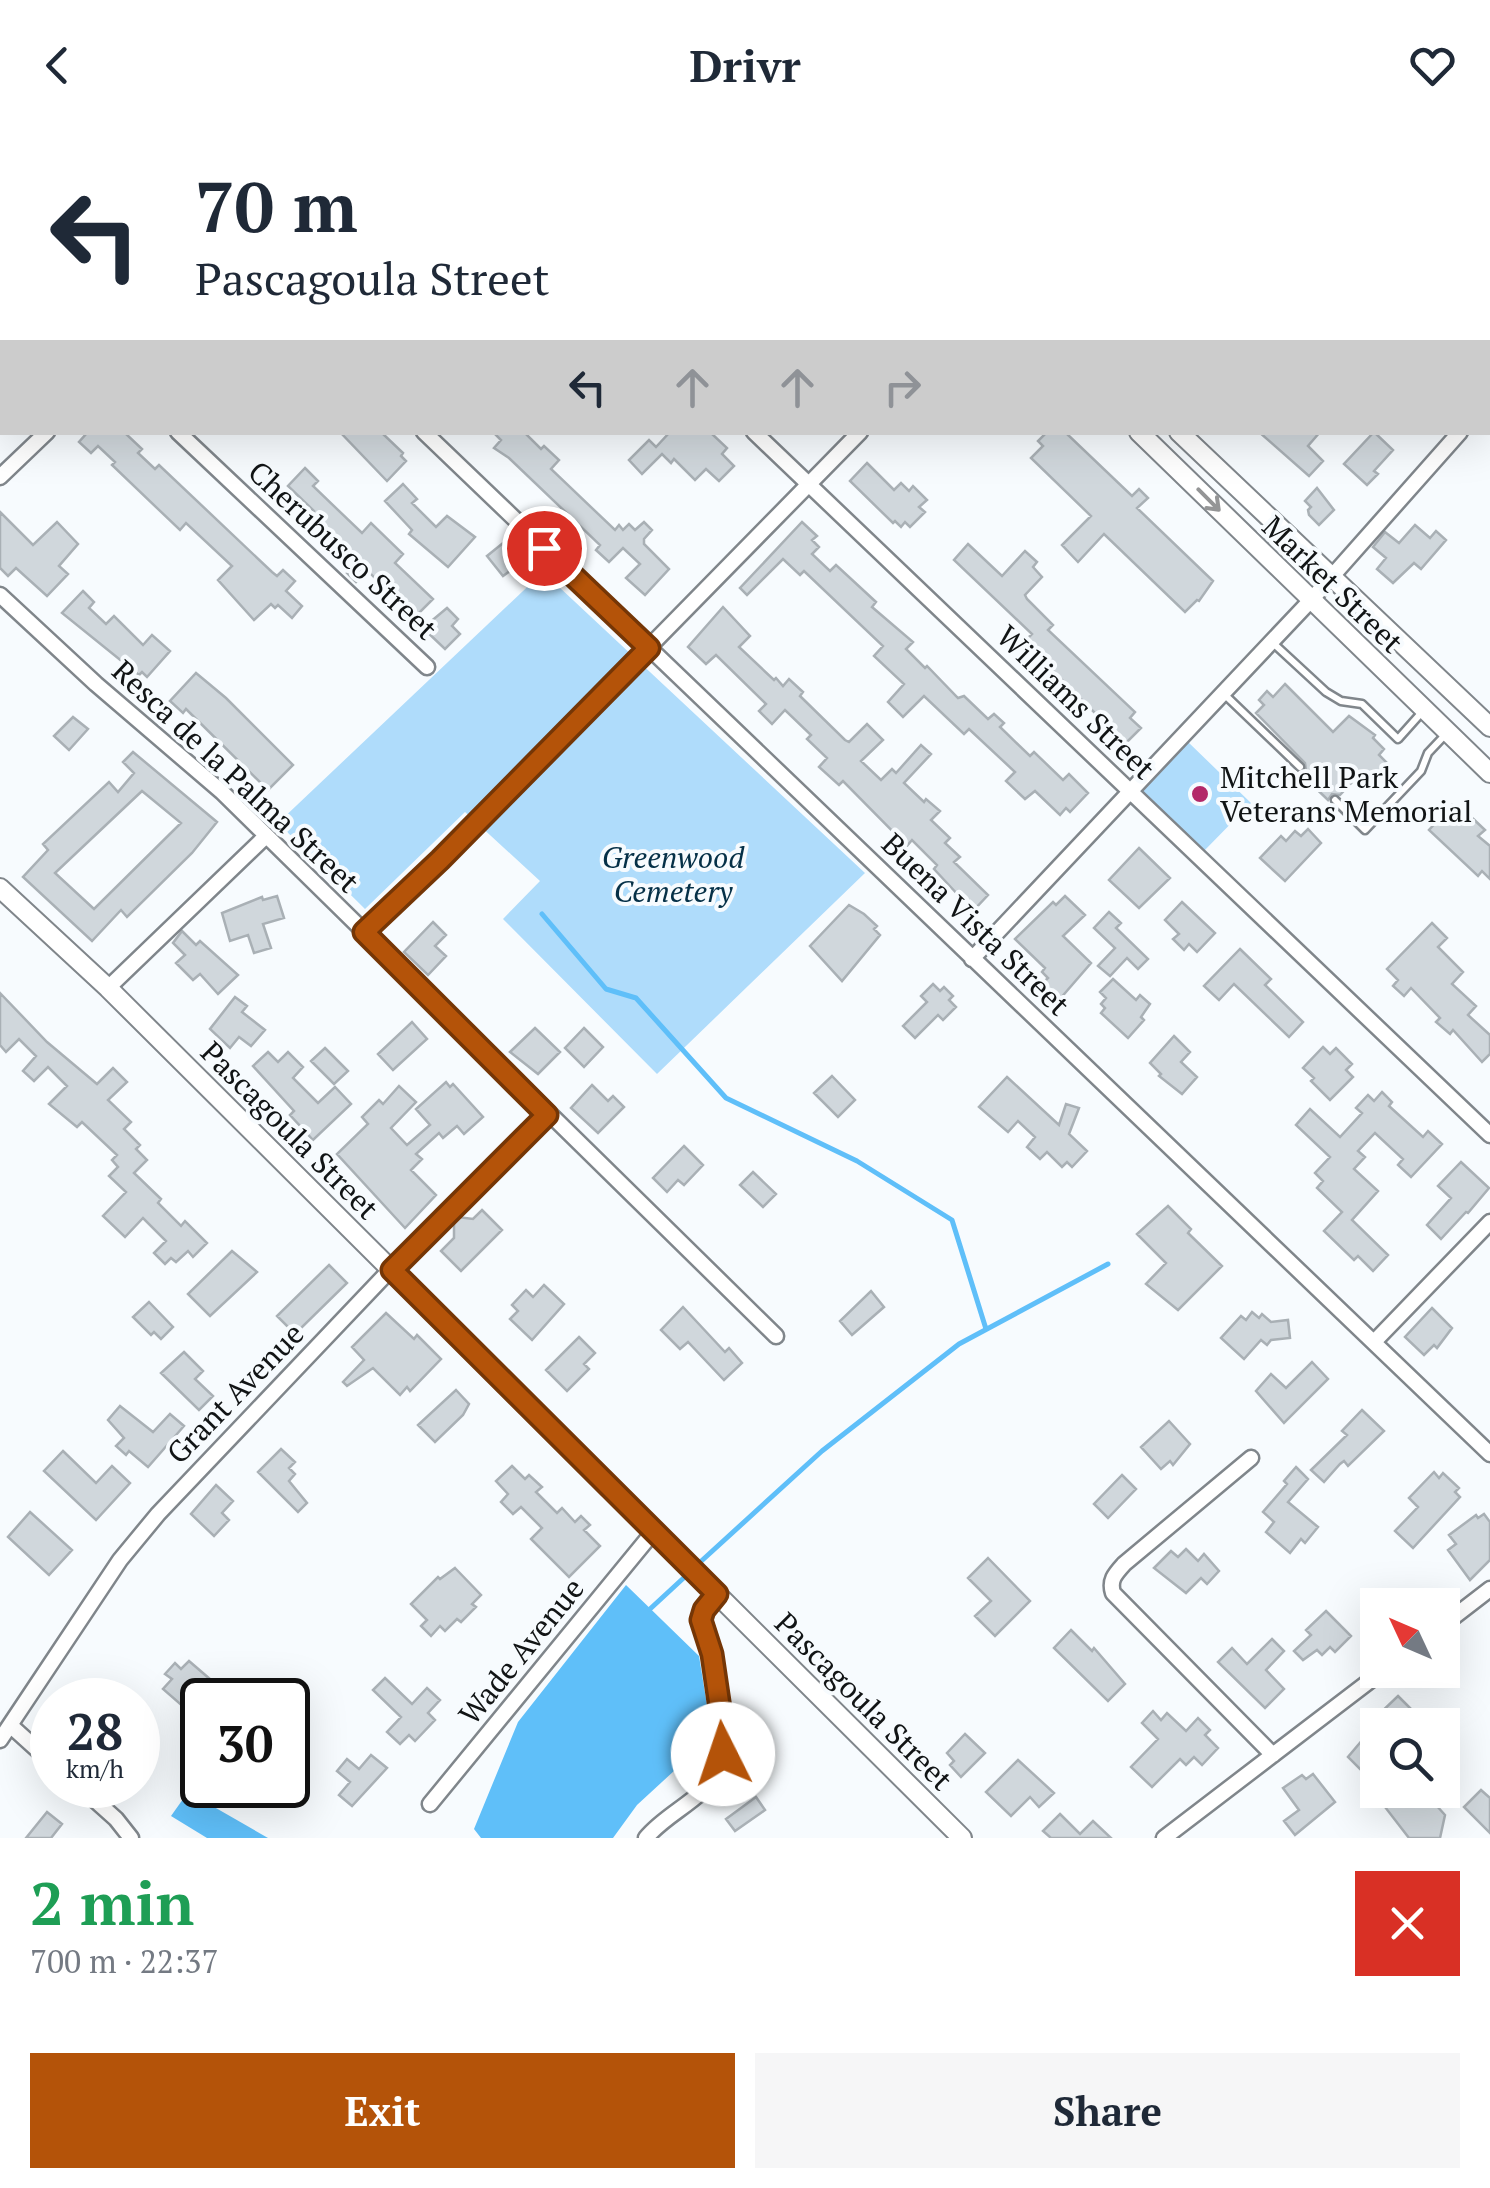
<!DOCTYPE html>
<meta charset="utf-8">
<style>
:root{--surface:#fff;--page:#f6f6f7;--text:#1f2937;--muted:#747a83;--accent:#b45309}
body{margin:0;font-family:"PT Serif",serif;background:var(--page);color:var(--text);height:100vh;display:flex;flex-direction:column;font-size:38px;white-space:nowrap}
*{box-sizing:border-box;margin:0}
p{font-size:32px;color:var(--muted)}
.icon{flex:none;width:55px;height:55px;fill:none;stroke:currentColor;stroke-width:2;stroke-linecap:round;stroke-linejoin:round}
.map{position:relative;height:1708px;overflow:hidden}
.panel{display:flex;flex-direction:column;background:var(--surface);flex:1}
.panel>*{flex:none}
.banner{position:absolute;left:0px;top:0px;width:1490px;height:305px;box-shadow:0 10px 40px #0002;background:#fff;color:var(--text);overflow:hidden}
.needle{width:65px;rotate:314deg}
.fabs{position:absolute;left:1360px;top:1458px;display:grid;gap:20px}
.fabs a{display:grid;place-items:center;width:100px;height:100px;border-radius:0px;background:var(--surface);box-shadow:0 10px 40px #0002;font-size:50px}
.speed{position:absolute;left:30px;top:1548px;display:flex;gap:20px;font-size:50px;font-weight:700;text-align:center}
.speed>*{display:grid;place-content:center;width:130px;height:130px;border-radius:50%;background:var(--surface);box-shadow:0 10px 40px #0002;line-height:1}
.speed small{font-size:25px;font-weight:400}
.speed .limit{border:5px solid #111;border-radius:15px;background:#fff;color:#111}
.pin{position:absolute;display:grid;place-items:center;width:85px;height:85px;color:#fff;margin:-42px;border:5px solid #fff;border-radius:50%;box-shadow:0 2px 10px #0007}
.me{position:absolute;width:110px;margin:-55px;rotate:356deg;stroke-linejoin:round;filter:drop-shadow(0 0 8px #0008)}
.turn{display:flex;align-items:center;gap:35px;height:210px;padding:0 30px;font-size:45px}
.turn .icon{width:130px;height:130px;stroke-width:2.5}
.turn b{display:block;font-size:70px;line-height:85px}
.lanes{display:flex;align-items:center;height:95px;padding:0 30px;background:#0003;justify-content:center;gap:50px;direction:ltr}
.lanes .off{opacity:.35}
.round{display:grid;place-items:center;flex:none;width:105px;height:105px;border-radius:0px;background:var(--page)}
.head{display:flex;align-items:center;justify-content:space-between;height:170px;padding:0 30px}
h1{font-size:60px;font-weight:700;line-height:75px;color:#1e9e55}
.primary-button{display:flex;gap:20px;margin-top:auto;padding:20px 30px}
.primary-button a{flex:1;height:115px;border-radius:0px;background:var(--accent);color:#fff;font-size:40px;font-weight:700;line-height:115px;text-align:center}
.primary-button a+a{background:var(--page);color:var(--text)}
header{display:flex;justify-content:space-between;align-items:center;height:130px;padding:0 30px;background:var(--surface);font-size:45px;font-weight:700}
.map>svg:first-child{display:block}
</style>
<header><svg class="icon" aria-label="back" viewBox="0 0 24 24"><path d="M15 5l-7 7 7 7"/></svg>Drivr<svg class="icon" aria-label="heart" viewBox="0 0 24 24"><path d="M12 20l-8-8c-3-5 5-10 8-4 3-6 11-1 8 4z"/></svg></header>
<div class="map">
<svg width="1490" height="1708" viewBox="0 0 1490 1708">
<rect width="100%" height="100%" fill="#f7fbfe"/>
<path fill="#afdcfb" d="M543 442 865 743 657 944 503 789 540 751 465 682 365 779 278 693Z
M1187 611 1251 673 1202 723 1137 662Z"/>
<path fill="#5fbff9" d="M626 1455 699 1526 712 1606 637 1675 613 1708H481L474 1699 518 1592Z
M188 1662 268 1708H207L171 1686Z"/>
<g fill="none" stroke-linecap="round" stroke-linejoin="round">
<path stroke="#5fbff9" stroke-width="5" d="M542 784 606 859 636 868 726 968 857 1031 952 1090 986 1199
M697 1435 822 1321 959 1214 1108 1134
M650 1479 689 1443"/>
</g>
<path fill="#d0d7dc" stroke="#a9b0b5" stroke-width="2.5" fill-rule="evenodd" d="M84 302H124L142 319 138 323 155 339 159 335 272 442 277 446 283 440 295 451 286 461 302 476 292 488 278 475 275 478 271 474 254 490 218 450 232 436 186 393 180 400 112 335 115 332 98 316 91 323 79 312 86 304Z
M340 302H381L403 323 401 326 406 331 387 351Z
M493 302H524L541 319 544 316 559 330 551 339 615 400 619 395 623 400 629 394 635 400 644 392 652 400 644 409V414L669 439 645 465 626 448 640 434 623 418 609 432 596 420 600 415 509 328 494 318 501 310Z
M670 302H710L727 318 722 324 734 336 719 351 706 339 695 350 674 329 671 333 662 324 642 344 629 330 649 310 656 317Z
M1047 302H1065L1132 366 1139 359 1148 368 1137 378 1213 451 1199 471 1197 470 1185 482 1104 404 1078 432 1062 415 1091 386 1031 328 1043 316 1038 311Z
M1259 302H1320L1308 316 1323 331 1309 346Z
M1374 302 1393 320 1374 341 1378 344 1367 355 1344 334Z
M867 333 894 360 901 353 909 361 913 356 927 370 919 377 925 382 910 397 905 392 901 397 895 391 893 393 850 351Z
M305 338 318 351 313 356 362 403 371 393 403 424 395 433 433 469 414 488 367 440 356 452 347 443 358 431 322 394 318 397 308 388 314 381 288 356Z
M403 354 417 369 412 373 436 397 447 386 475 407 448 437 409 404 412 400 385 371Z
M1317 358 1334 380 1319 395 1309 385 1308 380 1311 377 1305 371Z
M0 382 33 415 57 392 78 414 59 436 68 444 47 466 16 438 8 446 0 438Z
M802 392 817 406 812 410 819 417 812 424 830 441 836 435 876 472 872 477 913 512 906 519 925 538 927 536 958 568 964 566 988 589 994 584 1004 593 1000 597 1030 626 1034 622 1063 650 1069 644 1088 663 1070 682 1066 678 1060 685 1035 661 1025 669 1006 651 1015 642 969 599 964 604 924 566 903 587 888 572 904 554 874 526 883 516 804 441 800 445 783 429 747 465 740 458Z
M1415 395 1430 408 1436 401 1446 410 1421 439 1414 433 1393 453 1377 439 1386 428 1373 417 1385 402 1399 413Z
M508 409 532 438 521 447 514 438 503 446 487 426Z
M968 414 1002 446 1025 421 1037 432 1033 437 1042 447 1025 465 1027 469 1053 495 1048 500 1135 582 1130 588 1141 598 1122 617 1109 604 1112 600 1049 537 1053 533 1028 508 1032 504 954 430Z
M83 461 94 472 89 478 106 494 114 486 143 515 152 505 170 521 147 547 142 542 139 545 62 483Z
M723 477 750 506 739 517 774 550 776 548 783 556 789 549 803 562 800 566 845 610 849 612 867 594 883 610 861 631 881 650 892 639 896 643 921 615 931 624 904 653 924 672 926 669 940 681 931 690 950 708 945 713 960 727 954 732 988 765 973 781 934 739 937 735 912 710 907 716 843 651 839 655 819 637 827 628 807 609 811 605 785 580 772 594 759 581 766 574 716 525 706 534 688 517Z
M447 478 458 489 452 496 460 504 445 519 423 498Z
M196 543 226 568 293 635 268 660 186 579 183 583 170 571Z
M1285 554 1333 602 1349 586 1375 605 1373 608 1384 619 1379 625 1389 635 1366 658 1356 648 1340 665 1332 664 1328 670 1301 644 1306 640 1305 633 1256 583 1264 575 1259 570 1267 561 1273 567Z
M73 587 88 599 69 620 54 606Z
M133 622 217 692 192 723 127 787 121 780 92 811 23 747 48 720 43 714 109 652 118 662 134 643 123 632ZM142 661 181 693 94 779 55 743Z
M1452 675 1462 685 1466 682 1485 700 1478 706 1490 716V749L1482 741 1478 746 1429 700Z
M1308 699 1321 713 1285 751 1260 728 1281 706 1286 711 1295 701 1301 706Z
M1139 718 1170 748 1139 778 1109 750Z
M277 766 284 788 263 794 271 818 254 823 248 805 230 811 222 783 262 767 263 770Z
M1065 766 1085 785 1063 806 1091 833 1053 877 1036 860 1048 848 1042 842 1045 838 1015 809 1053 772 1056 775Z
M1182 772 1215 803 1197 822 1189 814 1184 820 1173 809 1179 804 1165 790Z
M849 775 864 784 877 796 874 799 880 805 842 851 810 816Z
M1109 782 1121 793 1116 798 1148 829 1138 839 1127 828 1110 846 1098 836 1115 818 1094 798Z
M433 792 446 805 435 816 446 826 428 845 404 822Z
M1432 793 1447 808 1438 817 1463 842 1452 854 1476 876 1468 885 1490 905V924L1482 932 1453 900 1450 904 1436 892 1440 888 1411 858 1404 866 1393 856 1398 850 1387 839Z
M182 801 196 815 200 811 238 845 218 864 200 844 193 850 176 833 185 825 173 813Z
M1240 819 1271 849 1265 855 1303 892 1289 907 1234 854 1219 870 1204 856Z
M1113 849 1136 870 1140 865 1150 874 1141 887 1144 890 1128 908 1101 883 1105 878 1101 874 1106 868 1100 862Z
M933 854 940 861 944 857 953 866 949 870 956 877 943 890 938 885 915 908 903 896 927 872 921 866Z
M0 863 47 912 97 954 113 938 127 952 108 970 131 992 124 999 140 1015 136 1019 147 1030 134 1043 161 1069 158 1073 181 1096 185 1091 207 1113 193 1127 188 1121 176 1132 171 1128 165 1134 154 1123 166 1111 143 1088 125 1107 103 1086 126 1062 109 1046 118 1037 112 1030 117 1025 82 992 77 997 49 974 67 956 48 937 34 951 23 941 36 926 19 909 6 922 0 915Z
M235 867 247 876 242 882 265 900 251 916 239 907 230 918 210 899Z
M412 892 427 909 393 940 378 924Z
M535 898 560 922 538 944 510 922Z
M584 898 603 917 584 937 565 918Z
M1174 906 1190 922 1181 932 1197 947 1182 964 1159 946 1161 944 1150 933Z
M1323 917 1330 924 1336 918 1352 934 1346 940 1353 947 1330 970 1311 951 1314 948 1303 938Z
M325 918 348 941 334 954 311 931Z
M268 922 278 932 288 922 303 937 293 948 318 973 335 957 351 974 313 1010 290 985 294 981 253 936Z
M832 946 855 970 838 987 814 963Z
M1007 947 1059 995 1066 974 1079 978 1069 1004 1087 1021 1072 1037 1067 1032 1062 1037 1047 1022 1040 1029 1027 1017 1035 1007 1018 991 1008 1002 979 977Z
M446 952 450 957 453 954 483 987 464 1004 457 996 443 1008 439 1003 416 1024 422 1029 411 1040 436 1065 405 1098 337 1024 368 994 362 987 379 970 383 974 399 956 416 972 391 998 407 1015 430 995 416 979Z
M592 955 608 971 613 966 624 977 598 1003 571 978Z
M1382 962 1392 972 1389 976 1423 1007 1428 1001 1442 1014 1411 1047 1398 1035 1403 1029 1375 1003 1358 1021 1365 1027 1354 1039 1378 1061 1352 1090 1388 1125 1373 1141 1358 1126 1354 1130 1324 1101 1342 1082 1317 1058 1323 1051 1315 1043 1330 1027 1296 995 1310 979 1340 1007 1362 983 1356 978 1368 965 1374 971Z
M684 1016 703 1035 684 1055 678 1050 667 1062 653 1048Z
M1461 1032 1489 1058 1468 1083 1466 1082 1441 1109 1427 1095 1451 1068 1438 1056Z
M753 1042 776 1064 763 1077 740 1055Z
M1168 1076 1191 1099 1188 1103 1222 1136 1178 1180 1146 1154 1166 1133 1137 1104Z
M482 1080 502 1100 461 1141 441 1121 454 1108V1092L458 1087 473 1089Z
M232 1121 257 1142 210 1186 188 1164Z
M329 1135 347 1153 295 1204 277 1186Z
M544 1155 564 1174 532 1210 510 1189 518 1181 512 1175 526 1160 533 1167Z
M871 1161 884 1177 852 1205 840 1191Z
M149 1172 173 1197 161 1209 154 1202 151 1205 133 1187Z
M683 1177 725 1222 729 1218 742 1233 724 1250 688 1212 680 1219 661 1200Z
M1432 1178 1452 1198 1437 1218 1434 1215 1424 1225 1405 1207Z
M1252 1182 1259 1188 1262 1184 1271 1192 1288 1190 1290 1208 1271 1210 1267 1215 1261 1210 1244 1229 1221 1208 1241 1186 1246 1190Z
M386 1183 414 1209 417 1205 441 1229 410 1261 407 1257 400 1265 373 1238 347 1256 343 1252 364 1230 352 1217Z
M579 1207 595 1223 584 1234 589 1239 567 1261 546 1240Z
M184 1222 203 1241 195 1249 213 1266 199 1280 161 1243Z
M1312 1232 1328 1249 1284 1293 1256 1261 1271 1244 1286 1258Z
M456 1260 469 1274 463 1285 435 1312 418 1295Z
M120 1276 153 1302 170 1284 184 1296 148 1337 129 1321 126 1325 116 1316 124 1308 108 1290Z
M1362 1280 1384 1301 1348 1336 1344 1331 1340 1334 1324 1352 1311 1340 1347 1305 1342 1301Z
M1169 1291 1190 1314 1173 1335 1170 1331 1161 1339 1141 1317Z
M281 1319 295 1332 289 1338 295 1344 289 1351 307 1373 298 1382 258 1342Z
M63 1321 96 1353 112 1336 130 1353 96 1390 44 1341Z
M512 1336 525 1349 529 1345 542 1357 536 1362 557 1383 562 1378 575 1392 581 1386 590 1395 584 1400 600 1416 569 1447 531 1409 542 1398 521 1377 513 1384 501 1372 508 1364 496 1351Z
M1296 1337 1308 1349 1288 1372 1318 1397 1305 1413 1301 1409 1290 1423 1266 1402 1274 1392 1263 1382 1287 1354 1284 1351Z
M1434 1342 1439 1348 1443 1343 1459 1358 1455 1362 1460 1367 1413 1418 1395 1401 1418 1377 1409 1368Z
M1122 1345 1136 1359 1108 1388 1094 1374Z
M216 1355 233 1371 222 1383 229 1390 214 1406 191 1384Z
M30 1382 72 1420 49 1445 8 1407Z
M1484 1384 1490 1392V1430L1470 1450 1448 1420 1456 1414 1449 1405 1476 1385 1478 1388Z
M1186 1419 1198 1431 1204 1424 1219 1441 1207 1454 1201 1448 1186 1463 1154 1438 1171 1421 1178 1427Z
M988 1428 1030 1471 995 1506 975 1486 991 1471 968 1448Z
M455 1438 481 1465 472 1474 476 1477 461 1492 457 1489 445 1501 440 1496 431 1506 421 1496 427 1490 411 1474 438 1447 440 1449Z
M1326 1481 1351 1506 1335 1522 1330 1517 1322 1525 1317 1520 1303 1530 1294 1521 1311 1505 1306 1500Z
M1071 1500 1092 1521 1094 1518 1125 1554 1108 1571 1054 1518Z
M1272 1509 1284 1521 1266 1540 1284 1559 1265 1578 1218 1532 1232 1518 1247 1534Z
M189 1531 211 1550 186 1579 163 1559 172 1549 165 1544 175 1533 181 1539Z
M385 1548 412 1574 427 1558 440 1570 428 1583 435 1590 415 1611 409 1605 400 1614 387 1602 401 1587 373 1560Z
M1398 1566 1427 1595H1381L1374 1589Z
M1153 1581 1161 1590 1167 1583 1186 1601 1198 1588 1210 1600 1205 1605 1218 1618 1202 1635 1194 1627 1186 1635 1180 1629 1152 1657 1131 1637 1158 1609 1142 1593Z
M965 1604 985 1623 961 1647 950 1635 954 1631 947 1623Z
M1364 1608 1375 1618 1371 1622 1377 1628 1363 1642 1348 1627Z
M371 1625 387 1638 352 1676 339 1665 350 1652 337 1641 347 1629 359 1639Z
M1018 1630 1054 1663 1039 1677 1030 1667 1011 1686 986 1662Z
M1313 1644 1335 1672 1295 1705 1284 1691 1299 1680 1283 1658 1302 1645 1306 1649Z
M1481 1660 1490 1668V1703L1464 1677Z
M1401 1662 1414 1676 1427 1665 1445 1685 1440 1708H1409L1385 1677Z
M756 1667 765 1680 735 1701 726 1689Z
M47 1682 62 1694 51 1708H26Z
M1060 1684 1080 1704 1093 1691 1111 1708H1051L1043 1701Z"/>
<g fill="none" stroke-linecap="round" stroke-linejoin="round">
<g stroke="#80868b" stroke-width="11">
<path id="service" d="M1273 513 1326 562 1341 571 1362 574 1398 609 1423 581
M1224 564 1300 637
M1335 670 1365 700 1421 641 1428 623 1446 604"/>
</g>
<g stroke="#80868b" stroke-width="19">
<path id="minor" d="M109 0 111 2
M437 0 440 2
M1217 0 1220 2
M353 2 355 0
M0 136 2 138
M1488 258 1490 260
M1488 273 1490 270
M178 302 427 537
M424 302 1490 1324
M754 302 1490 1005
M0 347 47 302
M0 465 96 554 222 662 776 1206
M364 802 440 730 860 302
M972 829 1311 470 1460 302
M108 858 265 707
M1374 1212 1490 1092
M1251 1328 1124 1434C1115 1444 1109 1450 1113 1463L1273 1625
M1442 1496 1490 1459
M10 1595 52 1633
M0 1610 120 1430 158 1384 391 1139 547 985
M78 1655 116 1689 131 1708
M430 1674 654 1401
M646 1708C667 1682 706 1669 719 1638 730 1612 719 1547 711 1521 708 1511 701 1501 701 1491 702 1480 711 1472 717 1464
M1164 1708 1384 1540"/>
</g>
<g stroke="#80868b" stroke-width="22">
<path id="tertiary" d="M825 0 827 2
M860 0 863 2
M1139 302 1490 643
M1179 302 1490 597
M0 758 108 858 962 1708"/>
</g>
<use href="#service" stroke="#fff" stroke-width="6"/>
<use href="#minor" stroke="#fff" stroke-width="14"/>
<use href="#tertiary" stroke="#fff" stroke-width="18"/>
</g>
<defs><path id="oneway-shaft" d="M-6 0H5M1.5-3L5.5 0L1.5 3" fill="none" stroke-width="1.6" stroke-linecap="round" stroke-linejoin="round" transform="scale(2.5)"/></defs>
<use stroke="#949596" href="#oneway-shaft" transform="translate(1209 370) rotate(45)"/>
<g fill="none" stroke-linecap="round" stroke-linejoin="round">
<g stroke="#753606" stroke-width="25">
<path id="route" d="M544 418 649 518 440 730 364 802 547 985 392 1140 717 1464 704 1480 701 1490 712 1524 724 1606 723 1624"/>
</g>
<use href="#route" stroke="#b45309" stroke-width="18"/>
</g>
<circle fill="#b32968" stroke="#f7fbfe" stroke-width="4" cx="1200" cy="664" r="10"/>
<g text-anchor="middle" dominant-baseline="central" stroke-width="8" stroke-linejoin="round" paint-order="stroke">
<g font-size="30" fill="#111415" stroke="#f7fbfe">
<text transform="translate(343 420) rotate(43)">Cherubusco Street</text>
<text transform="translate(1333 454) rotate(44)">Market Street</text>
<text transform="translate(1076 572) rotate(44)">Williams Street</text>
<text transform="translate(236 646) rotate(43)">Resca de la Palma Street</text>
<text transform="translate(976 794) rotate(44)">Buena Vista Street</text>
<text transform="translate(290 1000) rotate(45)">Pascagoula Street</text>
<text transform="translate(235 1263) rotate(-46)">Grant Avenue</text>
<text transform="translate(521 1521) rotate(-51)">Wade Avenue</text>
<text transform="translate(864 1571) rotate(45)">Pascagoula Street</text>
</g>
<g font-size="30" fill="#111415" stroke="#f7fbfe" text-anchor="start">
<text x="1220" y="647">Mitchell Park<tspan x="1220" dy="34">Veterans Memorial</tspan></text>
</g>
<g font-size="30" font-style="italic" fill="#053047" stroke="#f7fbfe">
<text x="673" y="727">Greenwood<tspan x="673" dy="34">Cemetery</tspan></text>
</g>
</g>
</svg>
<div class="fabs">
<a><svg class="needle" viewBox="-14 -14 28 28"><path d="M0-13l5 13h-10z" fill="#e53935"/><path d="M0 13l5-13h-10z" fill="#747a83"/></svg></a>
<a><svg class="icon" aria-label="search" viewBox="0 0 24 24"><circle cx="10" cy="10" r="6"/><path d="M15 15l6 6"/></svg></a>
</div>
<div class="speed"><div>28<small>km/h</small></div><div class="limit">30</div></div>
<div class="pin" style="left:544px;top:418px;background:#d93025"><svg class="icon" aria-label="arrive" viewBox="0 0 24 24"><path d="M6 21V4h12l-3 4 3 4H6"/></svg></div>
<svg class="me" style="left:723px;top:1624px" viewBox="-20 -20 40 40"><circle r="19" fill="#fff"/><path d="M0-13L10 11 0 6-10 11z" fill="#b45309"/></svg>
<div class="banner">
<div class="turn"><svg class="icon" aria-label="left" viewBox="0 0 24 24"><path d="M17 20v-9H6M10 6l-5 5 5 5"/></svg><div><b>70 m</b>Pascagoula Street</div></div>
<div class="lanes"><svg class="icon" aria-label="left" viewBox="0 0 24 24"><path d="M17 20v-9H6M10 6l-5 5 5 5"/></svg><svg class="icon off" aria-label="ahead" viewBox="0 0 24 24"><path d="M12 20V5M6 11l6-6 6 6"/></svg><svg class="icon off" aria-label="ahead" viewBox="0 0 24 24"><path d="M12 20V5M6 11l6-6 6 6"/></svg><svg class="icon off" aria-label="right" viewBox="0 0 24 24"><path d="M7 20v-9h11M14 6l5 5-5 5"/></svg></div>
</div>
</div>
<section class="panel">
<div class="head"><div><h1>2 min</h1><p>700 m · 22:37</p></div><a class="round" style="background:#d93025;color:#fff"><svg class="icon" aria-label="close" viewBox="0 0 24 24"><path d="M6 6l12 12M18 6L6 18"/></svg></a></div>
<div class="primary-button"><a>Exit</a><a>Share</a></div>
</section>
